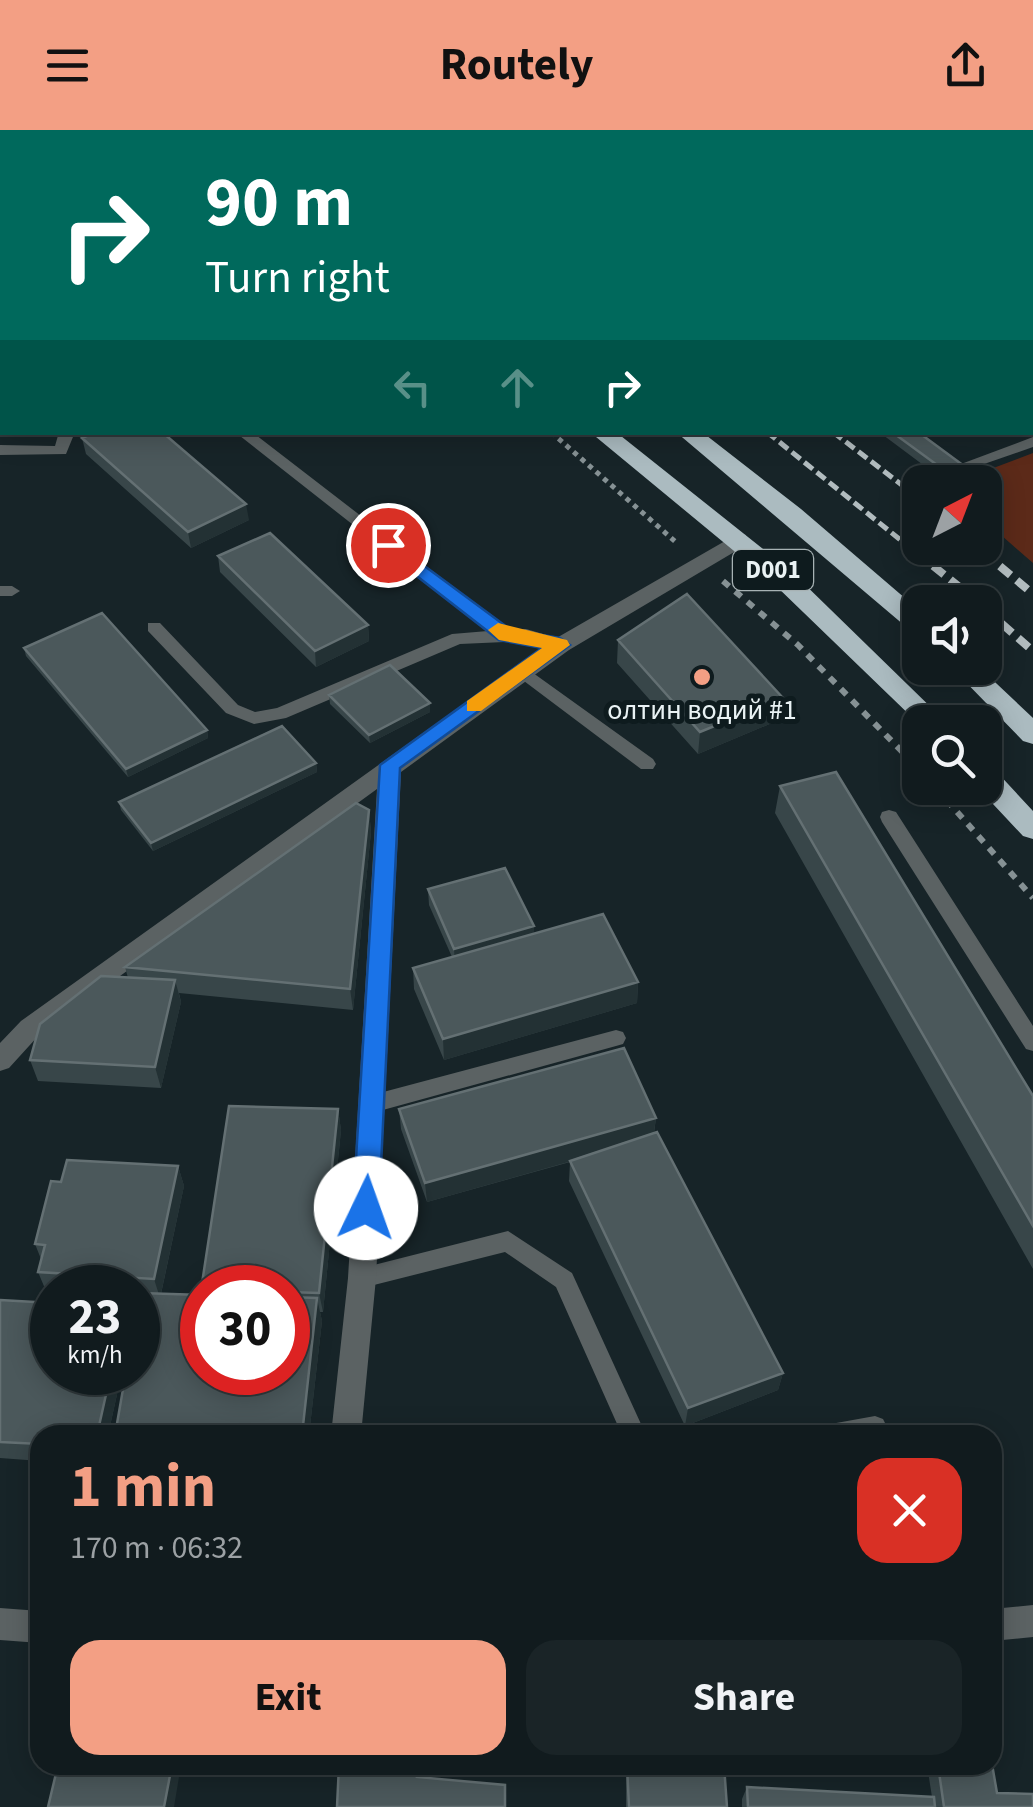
<!DOCTYPE html>
<meta charset="utf-8">
<style>
:root{--surface:#111b1e;--page:#1a2427;--text:#f1f3f6;--muted:#9ca1a4;--line:#30393c;--accent:#f39f84}
body{margin:0;font-family:"Source Sans 3",sans-serif;background:var(--page);color:var(--text);height:100vh;display:flex;flex-direction:column;font-size:38px;white-space:nowrap}
*{box-sizing:border-box;margin:0}
p{font-size:32px;color:var(--muted)}
.icon{flex:none;width:55px;height:55px;fill:none;stroke:currentColor;stroke-width:2;stroke-linecap:round;stroke-linejoin:round}
.map{position:relative;flex:1;overflow:hidden}
.details{position:absolute;left:30px;top:1295px;width:972px;height:350px;display:flex;flex-direction:column;background:var(--surface);border-radius:30px;box-shadow:0 5px 25px #0003,0 0 0 2px var(--line)}
.details>*{flex:none}
.guide{position:absolute;left:0px;top:0px;width:1035px;height:305px;box-shadow:0 5px 25px #0003,0 0 0 2px var(--line);background:#00695c;color:#fff;overflow:hidden}
.needle{width:65px;rotate:42deg}
.buttons{position:absolute;left:902px;top:335px;display:grid;gap:20px}
.buttons a{display:grid;place-items:center;width:100px;height:100px;border-radius:20px;background:var(--surface);box-shadow:0 5px 25px #0003,0 0 0 2px var(--line);font-size:50px}
.speed{position:absolute;left:30px;top:1135px;display:flex;gap:20px;font-size:50px;font-weight:700;text-align:center}
.speed>*{display:grid;place-content:center;width:130px;height:130px;border-radius:50%;background:var(--surface);box-shadow:0 5px 25px #0003,0 0 0 2px var(--line);line-height:1}
.speed small{font-size:25px;font-weight:400}
.speed .limit{border:15px solid #d22;background:#fff;color:#111}
.pin{position:absolute;display:grid;place-items:center;width:85px;height:85px;color:#fff;margin:-42px;border:5px solid #fff;border-radius:50%;box-shadow:0 2px 10px #0007}
.me{position:absolute;width:110px;margin:-55px;rotate:3deg;stroke-linejoin:round;filter:drop-shadow(0 0 8px #0008)}
.turn{display:flex;align-items:center;gap:35px;height:210px;padding:0 40px;font-size:45px}
.turn .icon{width:130px;height:130px;stroke-width:2.5}
.turn b{display:block;font-size:70px;line-height:85px}
.lanes{display:flex;align-items:center;height:95px;padding:0 40px;background:#0003;justify-content:center;gap:50px;direction:ltr}
.lanes .off{opacity:.35}
.round{display:grid;place-items:center;flex:none;width:105px;height:105px;border-radius:30px;background:var(--page)}
.overview{display:flex;align-items:center;justify-content:space-between;height:170px;padding:0 40px}
h1{font-size:60px;font-weight:700;line-height:75px;color:var(--accent)}
.button{display:flex;gap:20px;margin-top:auto;padding:20px 40px}
.button a{flex:1;height:115px;border-radius:30px;background:var(--accent);color:#111;font-size:40px;font-weight:700;line-height:115px;text-align:center}
.button a+a{background:var(--page);color:var(--text)}
header{display:flex;justify-content:space-between;align-items:center;height:130px;padding:0 40px;background:var(--accent);color:#111;font-size:45px;font-weight:700}
.map>svg:first-child{display:block}
</style>
<header><svg class="icon" aria-label="menu" viewBox="0 0 24 24"><path d="M4 6h16M4 12h16M4 18h16"/></svg>Routely<svg class="icon" aria-label="share" viewBox="0 0 24 24"><path d="M12 15V3M7 8l5-5 5 5M5 13v7h14v-7"/></svg></header>
<div class="map">
<svg width="1033" height="1677" viewBox="0 0 1033 1677">
<rect width="100%" height="100%" fill="#172428"/>
<path fill="#5c2a19" d="M1033 323V433L985 391V352H956Z"/>
<g fill="none" stroke-linecap="round" stroke-linejoin="round">
<path fill="#8e513d" fill-rule="evenodd" d="M439 0H450L452 2H442Z
M1032 282H1033V289H1032Z"/>
<path stroke="#869194" stroke-width="5" stroke-dasharray="5 5" stroke-linecap="butt" d="M8 0 13 2
M551 302 678 414"/>
<path stroke="#869194" stroke-width="6" stroke-dasharray="8 8" stroke-linecap="butt" d="M723 451 798 515 920 640
M936 658 1033 768"/>
<path fill="#5b6263" fill-rule="evenodd" d="M1032 63H1033V71H1032Z
M0 230H2V238H0Z
M59 302H75L66 324 0 325V315L55 316Z
M235 302H252L509 500 526 499 567 511 570 515 567 519 561 521 526 511 460 514 286 588 254 594 226 583 148 501V493H160L238 575 255 582 277 578 452 504 488 501Z
M1033 307V317L961 342 953 337Z
M0 456H12L20 461 12 466H0Z
M522 535 653 629 656 634 653 639H641L516 545 513 541 516 537Z
M889 680 896 682 1033 896V921L1026 919 882 692 880 687 882 682Z
M616 900 623 902 626 908 623 914 616 916 372 983 365 980 361 974 365 968 372 965Z
M508 1101 572 1143 646 1305H622L556 1157 505 1122 362 1158 354 1155 351 1148 354 1141 362 1138Z
M875 1286 883 1289 887 1297 883 1305H811L814 1297Z"/>
<path fill="#5b6263" fill-rule="evenodd" d="M739 403 746 405V415L569 520 401 642 376 1148 361 1305H331L348 1148 377 659 39 905 9 938 0 941V913L21 891 553 510Z
M1033 1475V1507L992 1511V1479Z
M0 1478 40 1481V1513L0 1510Z"/>
<path fill="#7b8689" fill-rule="evenodd" d="M637 0H658L659 2H639Z
M1032 109H1033V119H1032Z
M1032 224H1033V236H1032Z"/>
<path fill="#abbbc0" fill-rule="evenodd" d="M63 0H86L88 2H65Z
M153 0H176L178 2H155Z
M590 302H616L792 442 946 592 920 595 774 454Z
M676 302H702L801 379 920 481V504L911 501Z
M952 538H980L1033 588V614L1023 611Z
M985 637 995 640 1033 681V709L1023 706 978 658H985Z"/>
<path stroke="#b2bcbf" stroke-width="5" stroke-dasharray="11 5" stroke-linecap="butt" d="M238 0 243 2
M307 0 312 2
M767 302 919 425
M833 302 920 369
M978 418 986 425"/>
<path stroke="#b2bcbf" stroke-width="8" stroke-dasharray="14 8" stroke-linecap="butt" d="M916 422 978 472
M983 422 1033 464
M985 479 1033 521"/>
</g>
<path fill="#384649" d="M472 0H638L644 2H478Z
M752 0H894L901 2H758Z
M0 1 2 2V116L0 115Z
M0 236H2V285H0Z
M879 302H918L959 341 942 349Z
M82 308 249 390 191 418 86 324Z
M218 426 368 495 369 511 316 537 220 442Z
M618 510 779 590 698 624 617 533Z
M24 518 207 600 208 608 128 647 26 526Z
M329 565 430 582 370 613 330 574Z
M316 633 317 642 153 721 121 680 119 672Z
M780 656 1033 966V1139L775 683Z
M369 680 371 702 353 880 179 863 181 872 161 958 38 951 30 930 128 848 125 837Z
M428 759 534 796 533 804 638 852 637 873 444 930 414 859 413 838 452 827 429 775Z
M229 976 338 979 341 1000 323 1182H320L322 1191 309 1305H115L126 1242H138V1178L139 1167H138V1158H52V1162L46 1161 38 1142 41 1129 35 1114 51 1051 61 1052 67 1030 178 1036 184 1056 161 1164 202 1165V1242H288V1158H202V1164L201 1160Z
M399 979 656 988 654 1003 783 1243 778 1260 685 1296 569 1051 570 1032 427 1072 401 999Z
M0 1170 122 1242 108 1305H40V1331L0 1328Z
M273 1635H423L422 1647 339 1645Z
M626 1635H724L727 1677H626Z
M927 1635H992L997 1663 1033 1677H742V1669L747 1657 932 1667Z"/>
<path fill="#233134" d="M2 166V190L0 197V171Z
M960 333 959 341 942 349 944 340Z
M246 374 249 390 191 418 188 402Z
M368 495 369 511 316 537 315 521Z
M783 568 779 590 698 624 700 602Z
M430 573V582L370 613 369 605Z
M207 600 208 608 128 647 126 639Z
M316 633 317 642 153 721 151 713Z
M369 680 371 702 353 880 350 859Z
M534 796 533 812 455 834 454 819Z
M175 850 181 872 161 958 155 937Z
M638 852 637 873 444 930 443 909Z
M338 979 341 1000 323 1182 319 1163Z
M656 988 653 1008 427 1072 425 1053Z
M178 1036 184 1056 160 1168 154 1149Z
M317 1168 322 1191 309 1305H302Z
M111 1242H122L108 1305H97Z
M783 1243 778 1260 685 1296 688 1278Z
M172 1635H181L174 1677H164Z
M419 1635H423L420 1662 417 1647Z"/>
<path fill="#4b585b" stroke="#647073" stroke-width="2.5" d="M519 0H638L644 2H524Z
M820 0H894L901 2H826Z
M974 0H1033V25L1032 2H980Z
M0 1 4 2H2V91L0 90Z
M0 236H2V269H0Z
M96 302H162L246 374 188 402 82 308Z
M892 302H918L960 333 944 340Z
M270 403 368 495 315 521 218 426Z
M687 464 783 568 700 602 618 510Z
M102 483 207 600 126 639 24 518Z
M390 535 430 573 369 605 329 565Z
M282 596 316 633 151 713 119 672Z
M836 642 1033 966V1096L780 656Z
M356 673 369 680 350 859 125 837Z
M505 738 534 796 454 819 428 759Z
M603 784 638 852 443 909 413 838Z
M101 846 175 850 155 937 30 930 40 894Z
M624 918 656 988 425 1053 399 979Z
M229 976 338 979 319 1163 288 1162V1158H202L201 1160Z
M657 1002 783 1243 688 1278 570 1031Z
M67 1030 178 1036 154 1149 38 1142 45 1115 35 1114 51 1051 61 1052Z
M140 1163 202 1165V1242H288V1167L317 1168 302 1305H115L126 1242H138V1178Z
M0 1170 52 1173V1242H111L97 1305H40V1314L0 1312Z
M992 1634 997 1663 1033 1664V1677H944L938 1635H992Z
M58 1635H172L164 1677H48Z
M339 1635H419L417 1647 505 1655V1677H337Z
M627 1635H724L727 1677H629Z
M747 1657 934 1667 935 1677H748Z"/>
<path fill="#1a73e8" stroke="#114b97" stroke-width="2.5" d="M388 409 511 500 560 508 570 515 400 638 379 1078 366 1089 353 1078 380 635 542 518 499 510 382 419 379 415Z"/>
<path fill="#f59e0b" d="M498 493 567 510 570 515 481 581H467V571L542 518 499 510 488 500Z"/>
<circle fill="#f39f84" stroke="#0e1b1e" stroke-width="4" cx="702" cy="547" r="10"/>
<g text-anchor="middle" dominant-baseline="central" stroke-width="10" stroke-linejoin="round" paint-order="stroke">
<rect fill="#0e1b1e" stroke="#a7b2b4" stroke-width="2.5" x="733" y="420" width="80" height="40" rx="8"/>
<g font-size="25" font-weight="bold" fill="#e9f2f4">
<text x="773" y="440">D001</text>
</g>
<g font-size="28" fill="#e9f2f4" stroke="#0e1b1e">
<text x="702" y="580">олтин водий #1</text>
</g>
</g>
</svg>
<div class="buttons">
<a><svg class="needle" viewBox="-14 -14 28 28"><path d="M0-13l5 13h-10z" fill="#e53935"/><path d="M0 13l5-13h-10z" fill="#9ca1a4"/></svg></a>
<a><svg class="icon" aria-label="sound" viewBox="0 0 24 24"><path d="M4 9h4l5-4v14l-5-4H4zM17 9q2 3 0 6"/></svg></a>
<a><svg class="icon" aria-label="search" viewBox="0 0 24 24"><circle cx="10" cy="10" r="6"/><path d="M15 15l6 6"/></svg></a>
</div>
<div class="speed"><div>23<small>km/h</small></div><div class="limit">30</div></div>
<div class="pin" style="left:388px;top:415px;background:#d93025"><svg class="icon" aria-label="arrive" viewBox="0 0 24 24"><path d="M6 21V4h12l-3 4 3 4H6"/></svg></div>
<svg class="me" style="left:366px;top:1078px" viewBox="-20 -20 40 40"><circle r="19" fill="#fff"/><path d="M0-13L10 11 0 6-10 11z" fill="#1a73e8"/></svg>
<div class="guide">
<div class="turn"><svg class="icon" aria-label="right" viewBox="0 0 24 24"><path d="M7 20v-9h11M14 6l5 5-5 5"/></svg><div><b>90 m</b>Turn right</div></div>
<div class="lanes"><svg class="icon off" aria-label="left" viewBox="0 0 24 24"><path d="M17 20v-9H6M10 6l-5 5 5 5"/></svg><svg class="icon off" aria-label="ahead" viewBox="0 0 24 24"><path d="M12 20V5M6 11l6-6 6 6"/></svg><svg class="icon" aria-label="right" viewBox="0 0 24 24"><path d="M7 20v-9h11M14 6l5 5-5 5"/></svg></div>
</div>
<section class="details">
<div class="overview"><div><h1>1 min</h1><p>170 m · 06:32</p></div><a class="round" style="background:#d93025;color:#fff"><svg class="icon" aria-label="close" viewBox="0 0 24 24"><path d="M6 6l12 12M18 6L6 18"/></svg></a></div>
<div class="button"><a>Exit</a><a>Share</a></div>
</section>
</div>
